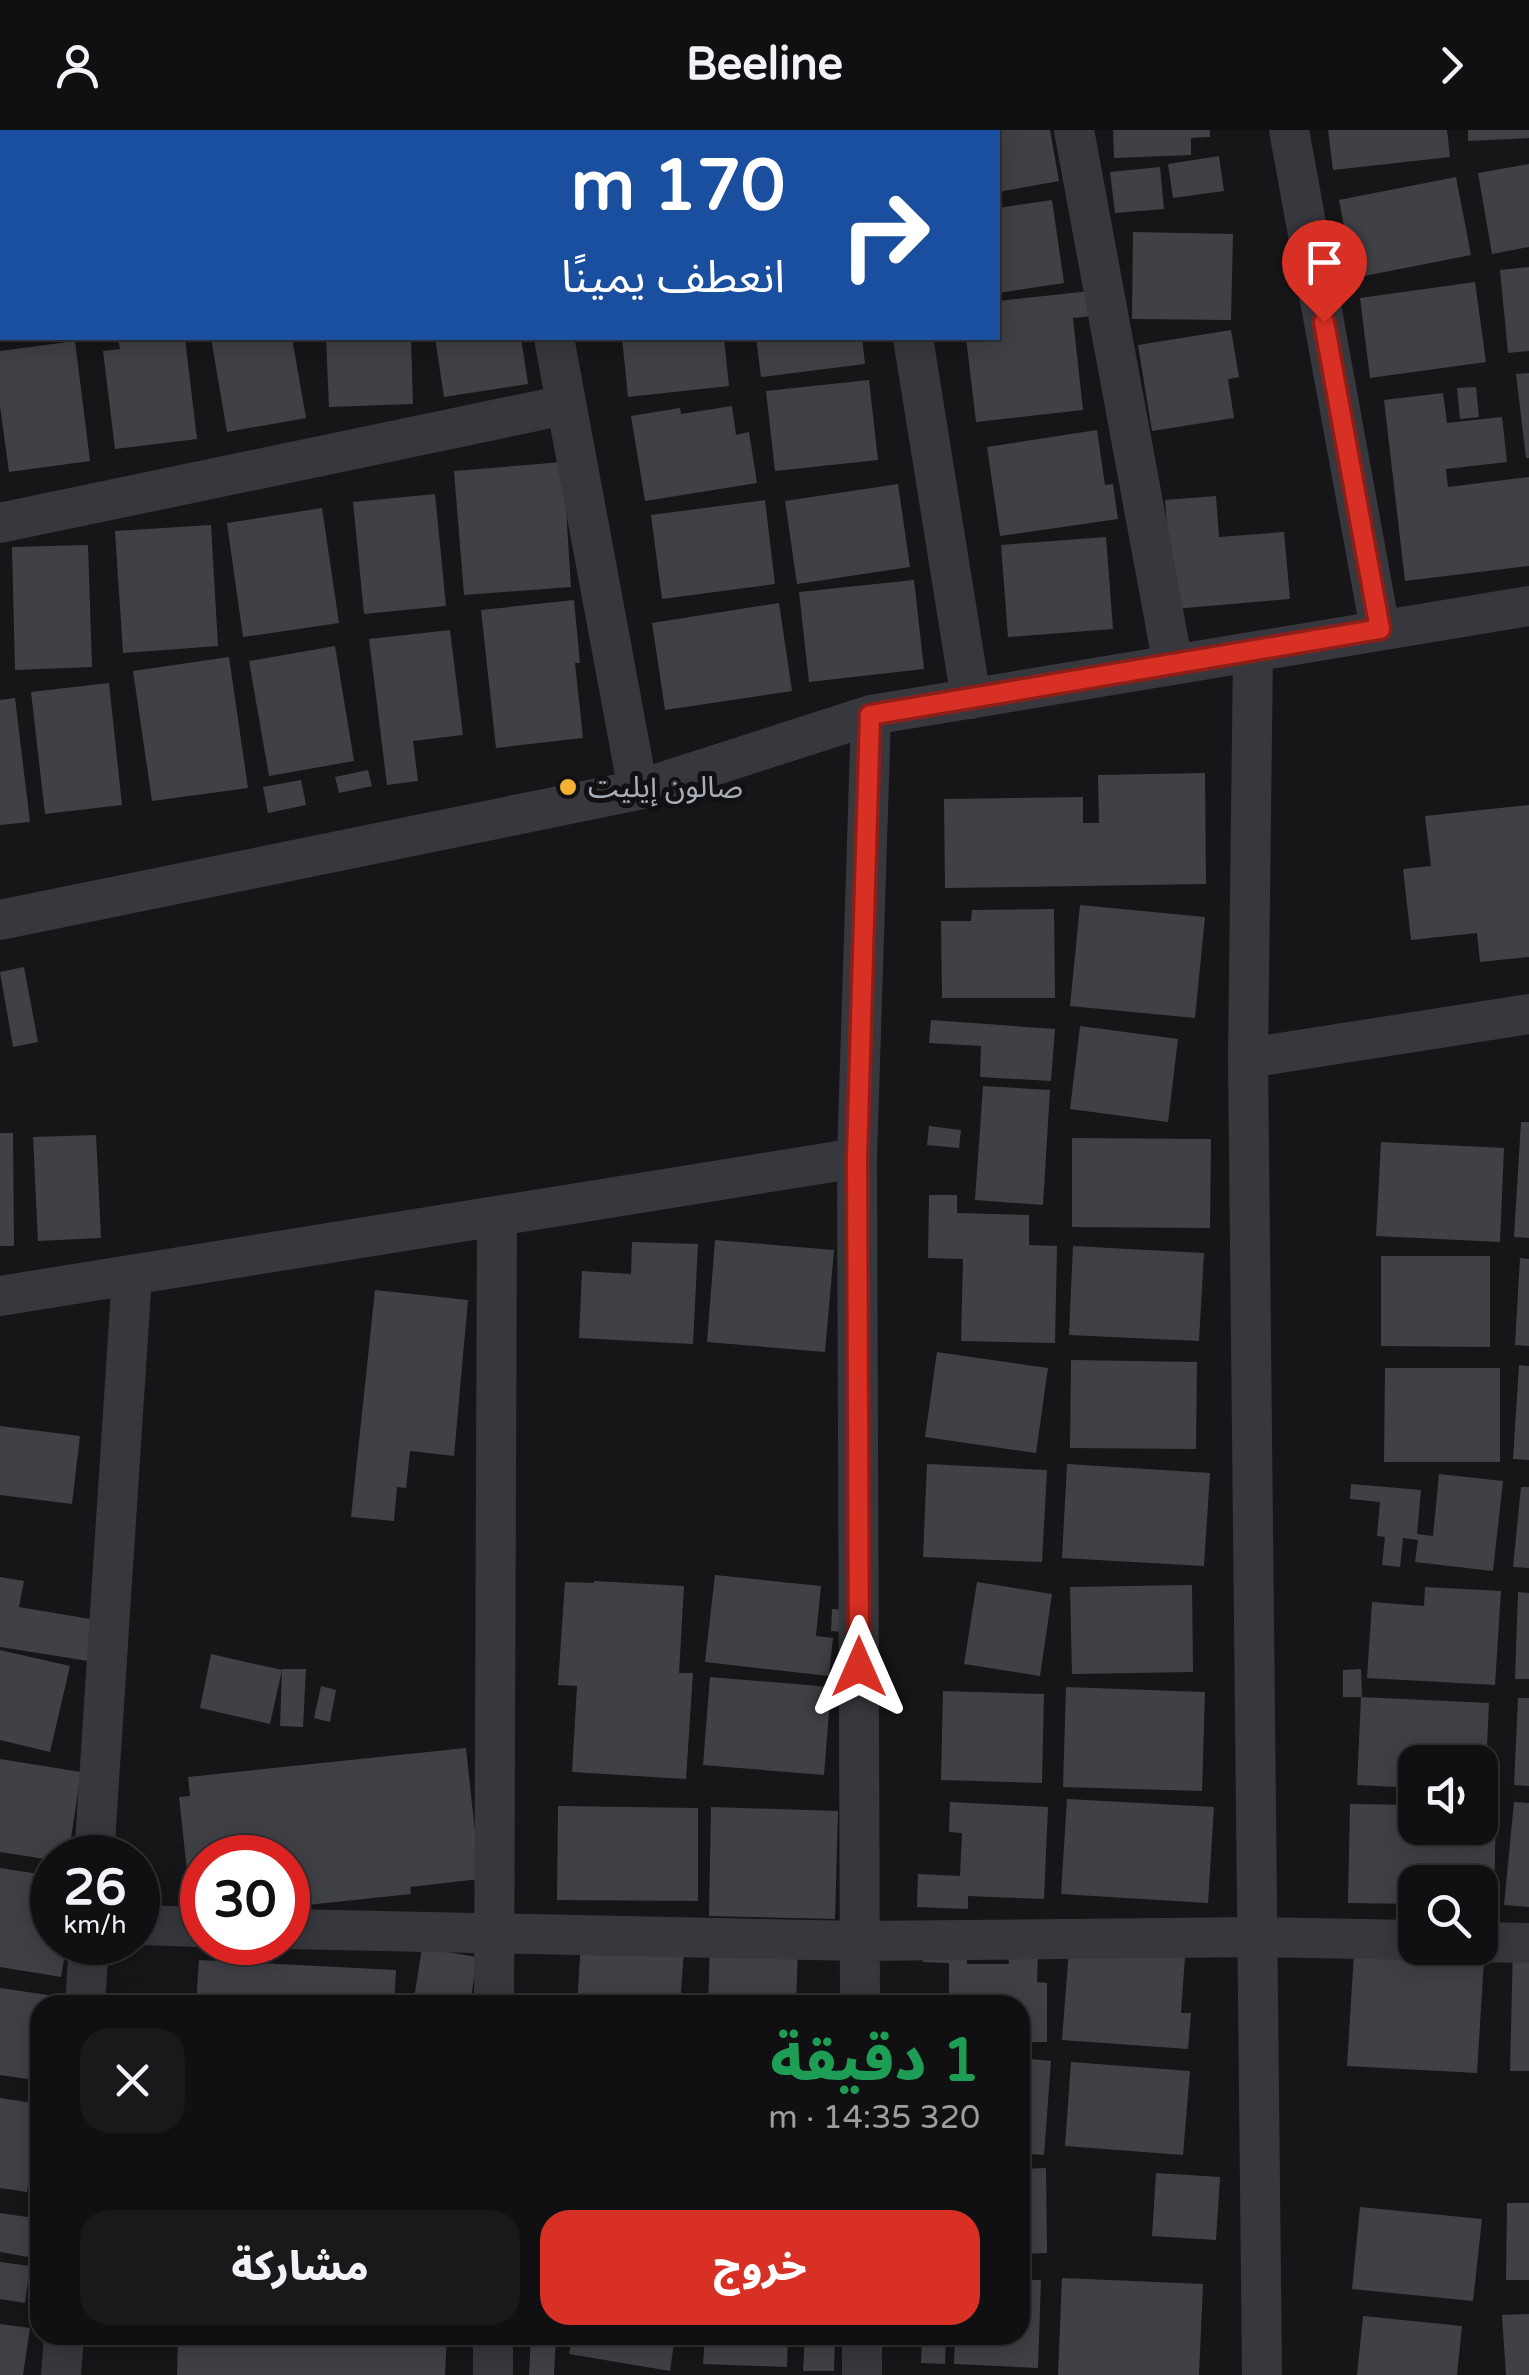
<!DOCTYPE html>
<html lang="ar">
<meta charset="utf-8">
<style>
:root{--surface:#101012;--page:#19191b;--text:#f1f3f6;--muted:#9c9d9f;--line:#303032;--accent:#d93025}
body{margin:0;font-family:"Varela Round","Noto Sans Arabic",sans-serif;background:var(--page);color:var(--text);direction:rtl;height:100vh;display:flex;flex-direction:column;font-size:38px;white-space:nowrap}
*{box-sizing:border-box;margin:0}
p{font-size:32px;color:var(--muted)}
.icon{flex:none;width:55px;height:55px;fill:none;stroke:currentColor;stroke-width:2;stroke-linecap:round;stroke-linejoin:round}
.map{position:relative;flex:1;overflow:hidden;direction:ltr}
.details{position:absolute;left:30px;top:1865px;width:1000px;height:350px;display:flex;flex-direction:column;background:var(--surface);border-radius:30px;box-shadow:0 5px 25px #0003,0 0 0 2px var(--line);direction:rtl}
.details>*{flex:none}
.banner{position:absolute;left:0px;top:0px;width:1000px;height:210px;box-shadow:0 5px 25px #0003,0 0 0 2px var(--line);direction:rtl;background:#1a4fa0;color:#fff;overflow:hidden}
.buttons{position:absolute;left:1398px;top:1615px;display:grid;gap:20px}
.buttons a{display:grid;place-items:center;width:100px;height:100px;border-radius:20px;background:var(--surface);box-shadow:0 5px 25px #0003,0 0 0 2px var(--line);font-size:50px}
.speed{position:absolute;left:30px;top:1705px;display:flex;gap:20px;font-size:50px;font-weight:700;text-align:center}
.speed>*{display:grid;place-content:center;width:130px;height:130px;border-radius:50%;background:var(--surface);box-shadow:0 5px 25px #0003,0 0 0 2px var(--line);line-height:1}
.speed small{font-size:25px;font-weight:400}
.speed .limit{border:15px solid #d22;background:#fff;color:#111}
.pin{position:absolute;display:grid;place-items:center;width:85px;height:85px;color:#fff;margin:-102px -42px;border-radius:50% 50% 50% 0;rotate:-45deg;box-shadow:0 0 10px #0007}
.pin .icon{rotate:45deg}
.me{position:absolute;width:110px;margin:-55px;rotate:0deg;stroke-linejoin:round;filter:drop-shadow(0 0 8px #0008)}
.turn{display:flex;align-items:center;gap:35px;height:210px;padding:0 50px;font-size:45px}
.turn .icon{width:130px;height:130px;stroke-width:2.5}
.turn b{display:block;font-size:70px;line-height:85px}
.round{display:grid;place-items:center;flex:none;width:105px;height:105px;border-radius:30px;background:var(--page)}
.overview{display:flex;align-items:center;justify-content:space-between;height:170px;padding:0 50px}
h1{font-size:60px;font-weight:800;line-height:75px;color:#1e9e55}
.action{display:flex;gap:20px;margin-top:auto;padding:20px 50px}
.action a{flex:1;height:115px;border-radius:30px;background:var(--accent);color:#fff;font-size:40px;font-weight:800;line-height:115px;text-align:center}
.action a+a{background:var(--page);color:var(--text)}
header{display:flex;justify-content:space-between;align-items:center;height:130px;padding:0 50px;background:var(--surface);font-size:45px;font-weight:800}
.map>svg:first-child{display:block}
</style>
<header><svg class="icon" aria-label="forward" viewBox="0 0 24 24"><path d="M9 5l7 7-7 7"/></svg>Beeline<svg class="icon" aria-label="person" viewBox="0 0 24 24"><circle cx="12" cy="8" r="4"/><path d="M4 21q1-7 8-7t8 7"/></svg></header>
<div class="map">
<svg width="1529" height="2245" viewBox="0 0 1529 2245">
<rect width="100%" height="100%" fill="#161618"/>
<path fill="#404145" d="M998 0H1050L1059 51 998 62Z
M1113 0H1210V7L1191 8V25L1114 28Z
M1328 0H1447L1450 27 1333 40Z
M1468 0H1529V8L1468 11Z
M1219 26 1224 61 1173 68 1168 34Z
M1529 34V117L1492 124 1478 43Z
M1160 37 1164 79 1115 83 1110 42Z
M1456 47 1471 125 1354 148 1339 70Z
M1052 70 1064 153 998 163V78Z
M1133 102 1233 104 1231 190 1132 189Z
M1529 137V221L1508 223 1500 140Z
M1475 152 1486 232 1370 248 1360 168Z
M1091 161 1094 186 1073 188 1083 280 976 292 966 208H998V171Z
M1231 200 1239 247 1228 249 1234 288 1152 301 1138 215Z
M118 208H185L197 309 115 319 103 221 120 219Z
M211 208H292L306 288 227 302Z
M326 208H411L413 274 329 277Z
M435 208H521L528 254 444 267Z
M622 208H724L729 256 628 267Z
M756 208H862L865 234 761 247Z
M75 211 90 331 9 342 0 276V221Z
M1529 243V328H1526L1516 244Z
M869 250 878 330 775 341 766 261Z
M1476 257 1479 287 1460 289 1457 258Z
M1443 263 1447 293 1502 287 1507 332 1446 339 1448 357 1529 347V436L1405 451 1384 270Z
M732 276 736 305 749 302 757 353 645 371 631 286 680 278 681 284Z
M1097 300 1105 355 1113 354 1118 389 1000 406 987 317Z
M563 332 571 457 464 465 454 341Z
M898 354 910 437 797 454 785 371Z
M435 364 446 476 364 484 353 372Z
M1216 366 1219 407 1284 402 1290 469 1174 479 1165 370Z
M765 370 775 454 662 469 651 385Z
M322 378 339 493 243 507 227 393Z
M211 395 218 516 123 523 115 401Z
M1106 407 1113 499 1008 507 1001 415Z
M88 415 92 537 15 540 12 417Z
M914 450 924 539 809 552 799 462Z
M574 470 580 533H575L583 608 496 618 481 480Z
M779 473 792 561 665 580 652 493Z
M450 500 463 605 413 611 418 651 387 655 369 509Z
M335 516 354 631 269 646 249 531Z
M229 527 248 658 152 671 133 541Z
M109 553 122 675 45 684 31 562Z
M15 568 30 692 0 695V570Z
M368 640 372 656 339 663 335 647Z
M1205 643 1206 754 945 758 944 669 1083 667V693H1099L1098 645Z
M301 650 306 675 268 683 263 657Z
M1529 675V827L1480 832 1477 803 1411 810 1403 739 1431 736 1425 686Z
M1080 775 1205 787 1195 888 1070 876Z
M1054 779 1055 868H942L941 791H971L972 780Z
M24 837 38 912 13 917 0 842Z
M931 890 1055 899 1051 951 980 947 981 916 929 913Z
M1080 896 1178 909 1168 992 1070 979Z
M983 956 1050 960 1043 1075 975 1070Z
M1521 992H1529V1108L1514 1107Z
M929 996 961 1000 959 1018 927 1015Z
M0 1003H13L14 1116H0Z
M96 1005 101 1108 38 1111 33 1007Z
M1072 1008 1211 1009 1210 1098 1072 1097Z
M1381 1012 1504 1018 1500 1112 1376 1106Z
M929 1065H957V1083L1029 1085V1115L1057 1116 1055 1213 961 1211 963 1129 928 1128Z
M715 1110 834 1120 825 1222 707 1212Z
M632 1112 698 1114 693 1214 579 1208 582 1141 631 1144Z
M1073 1116 1204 1123 1199 1211 1069 1205Z
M1381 1126H1490V1217L1381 1216Z
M1520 1128 1529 1129V1216L1515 1215Z
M375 1160 468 1170 454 1326 410 1321 406 1358 397 1357 394 1391 351 1387Z
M937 1222 1048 1238 1036 1323 925 1307Z
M1071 1230 1197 1232 1196 1319 1070 1318Z
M1519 1235 1529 1236V1330L1513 1329Z
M1385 1238H1500V1332H1384Z
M0 1296 80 1306 72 1374 0 1365Z
M927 1334 1047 1340 1042 1432 923 1427Z
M1067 1334 1210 1343 1204 1436 1062 1428Z
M1439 1344 1503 1351 1493 1441 1415 1432 1418 1410 1403 1408 1400 1437 1382 1435 1385 1407 1377 1406 1380 1372 1350 1369 1351 1354 1421 1360 1417 1404 1433 1406Z
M1521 1357H1529V1438L1513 1437Z
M715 1445 821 1456 816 1506 833 1508 829 1546 705 1532Z
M0 1447 24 1451 19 1477 108 1492 101 1533 0 1517Z
M594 1451 684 1456 679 1543H693L686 1649 572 1642 577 1556 558 1555 565 1452 594 1453Z
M977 1452 1052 1464 1040 1546 964 1534Z
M1192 1455 1193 1542 1072 1544 1070 1457Z
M1425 1457 1501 1461 1495 1555 1367 1548 1372 1472 1424 1476Z
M1518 1462 1529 1463V1549H1515Z
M832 1479 848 1480 847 1502 831 1501Z
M0 1520 70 1536 50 1622 0 1610Z
M211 1524 282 1540 270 1594 200 1578Z
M282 1539H306L303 1597 280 1596Z
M1361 1539 1362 1567H1343V1540Z
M710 1547 831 1557 824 1645 703 1635Z
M321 1556 336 1560 330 1592 314 1588Z
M1066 1557 1205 1562 1202 1661 1063 1657Z
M943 1561 1044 1564 1042 1653 941 1650Z
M1361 1567 1489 1573 1485 1662 1480 1661V1632H1415V1658L1357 1655Z
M1518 1568H1529V1656L1514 1655Z
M466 1618 480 1749 410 1757 411 1764 288 1777V1728H202V1787L192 1788 179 1667 190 1666 188 1647Z
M0 1629 81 1642 68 1728H52V1730L0 1722Z
M1067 1669 1214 1677 1208 1773 1061 1764Z
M950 1672 1048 1677 1044 1769 968 1766V1779L917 1777 918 1744 960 1746 962 1703 949 1702Z
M1514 1672 1529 1673V1777L1504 1775Z
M1350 1674 1415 1675V1698H1480V1676L1496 1677 1494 1775H1480V1752H1415V1774L1348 1773Z
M558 1676 698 1678V1771L557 1770Z
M711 1677 838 1681 835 1789 709 1786Z
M0 1738 52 1746V1812H67L61 1847 0 1837Z
M581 1812 684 1820 680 1875H577Z
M1513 1815 1529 1816V1941H1510Z
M710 1817 798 1820 796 1875H708Z
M422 1818 477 1827 470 1875H413Z
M1069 1819 1185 1827 1181 1883H1191L1188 1919 1062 1910Z
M1354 1823 1484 1830 1477 1943 1347 1936Z
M1008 1824 1038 1825 1037 1852 1047 1853V1912H1020V1875H949V1833L923 1832V1827H967V1834H1009Z
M199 1830 396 1840 394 1875H196Z
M0 1858 48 1865 47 1875H40V1916L35 1950 0 1945Z
M1020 1928 1051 1931 1044 2025 1020 2023Z
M1071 1932 1190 1941 1183 2025 1065 2016Z
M0 1968 40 1974 27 2062 0 2058Z
M1046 2038 1047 2123 1020 2124V2039Z
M1156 2043 1220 2047 1216 2110 1152 2106Z
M1507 2073H1529V2150H1506Z
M1360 2077 1482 2089 1473 2171 1352 2159Z
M0 2083 34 2088 28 2127 0 2122Z
M0 2132 30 2136 25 2173 0 2169Z
M1062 2148 1203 2154 1199 2245H1058Z
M1020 2150H1041L1038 2238 954 2234 955 2205H1020Z
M1529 2184V2245H1506L1502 2185Z
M1363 2186 1462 2196 1457 2245H1357Z
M0 2194 30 2198 23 2245H0Z
M178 2205H447L445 2245H177Z
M531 2205H556L554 2245H529Z
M591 2205H675L670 2241 569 2224 572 2209 590 2213Z
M705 2205H788L787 2237 703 2234Z
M805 2205H835L834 2241H803Z
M922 2205H946L945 2234 921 2233Z"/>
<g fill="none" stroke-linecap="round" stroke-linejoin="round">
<path stroke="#37383d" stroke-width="40" d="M518 0V2
M879 0 880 2
M1074 0 1173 535
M1289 0 1380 499
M191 2 203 0
M0 43 2 42
M554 208 638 660
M913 208 971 569
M0 393 565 275
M1253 522 1248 928 1262 2245
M0 790 638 660 871 585 1529 476
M1248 928 1529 884
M0 1166 857 1028
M94 1728 132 1145
M138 1795 202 1797
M288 1799 860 1811 1258 1807 1415 1810
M1480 1812 1529 1813
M85 1875 89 1812
M494 1875 497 1086
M860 1875 857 1028 871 585
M862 2205V2245
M61 2245 64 2205
M493 2245V2205"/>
</g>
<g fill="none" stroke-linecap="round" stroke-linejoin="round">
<g stroke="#8d1f18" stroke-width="25">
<path id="route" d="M859 1537 857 1028 870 585 1380 499 1324 192"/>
</g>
<use href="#route" stroke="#d93025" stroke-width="18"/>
</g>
<circle fill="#f2b134" stroke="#111113" stroke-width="4" cx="568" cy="657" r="10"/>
<g text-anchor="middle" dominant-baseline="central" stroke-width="10" stroke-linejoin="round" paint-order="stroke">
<g font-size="30" fill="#a8adb8" stroke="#111113" text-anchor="start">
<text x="588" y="657">صالون إيليت</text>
</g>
</g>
</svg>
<div class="buttons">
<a><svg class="icon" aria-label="sound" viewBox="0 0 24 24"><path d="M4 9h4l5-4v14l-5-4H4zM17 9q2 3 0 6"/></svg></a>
<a><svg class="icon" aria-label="search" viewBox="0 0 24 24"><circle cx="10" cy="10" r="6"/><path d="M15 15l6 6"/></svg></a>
</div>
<div class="speed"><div>26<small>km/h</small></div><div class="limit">30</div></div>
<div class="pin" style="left:1324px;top:192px;background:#d93025"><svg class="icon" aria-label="arrive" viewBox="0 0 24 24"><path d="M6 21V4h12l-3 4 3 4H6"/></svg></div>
<svg class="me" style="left:859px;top:1537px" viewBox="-20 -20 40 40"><path d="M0-17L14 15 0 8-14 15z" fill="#d93025" stroke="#fff" stroke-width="4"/></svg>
<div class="banner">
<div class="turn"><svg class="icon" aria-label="right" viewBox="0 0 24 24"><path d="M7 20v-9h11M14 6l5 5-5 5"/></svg><div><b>170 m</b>انعطف يمينًا</div></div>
</div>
<section class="details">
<div class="overview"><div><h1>1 دقيقة</h1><p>320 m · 14:35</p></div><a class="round"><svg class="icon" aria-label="close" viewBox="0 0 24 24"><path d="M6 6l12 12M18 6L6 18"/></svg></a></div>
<div class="action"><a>خروج</a><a>مشاركة</a></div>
</section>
</div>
